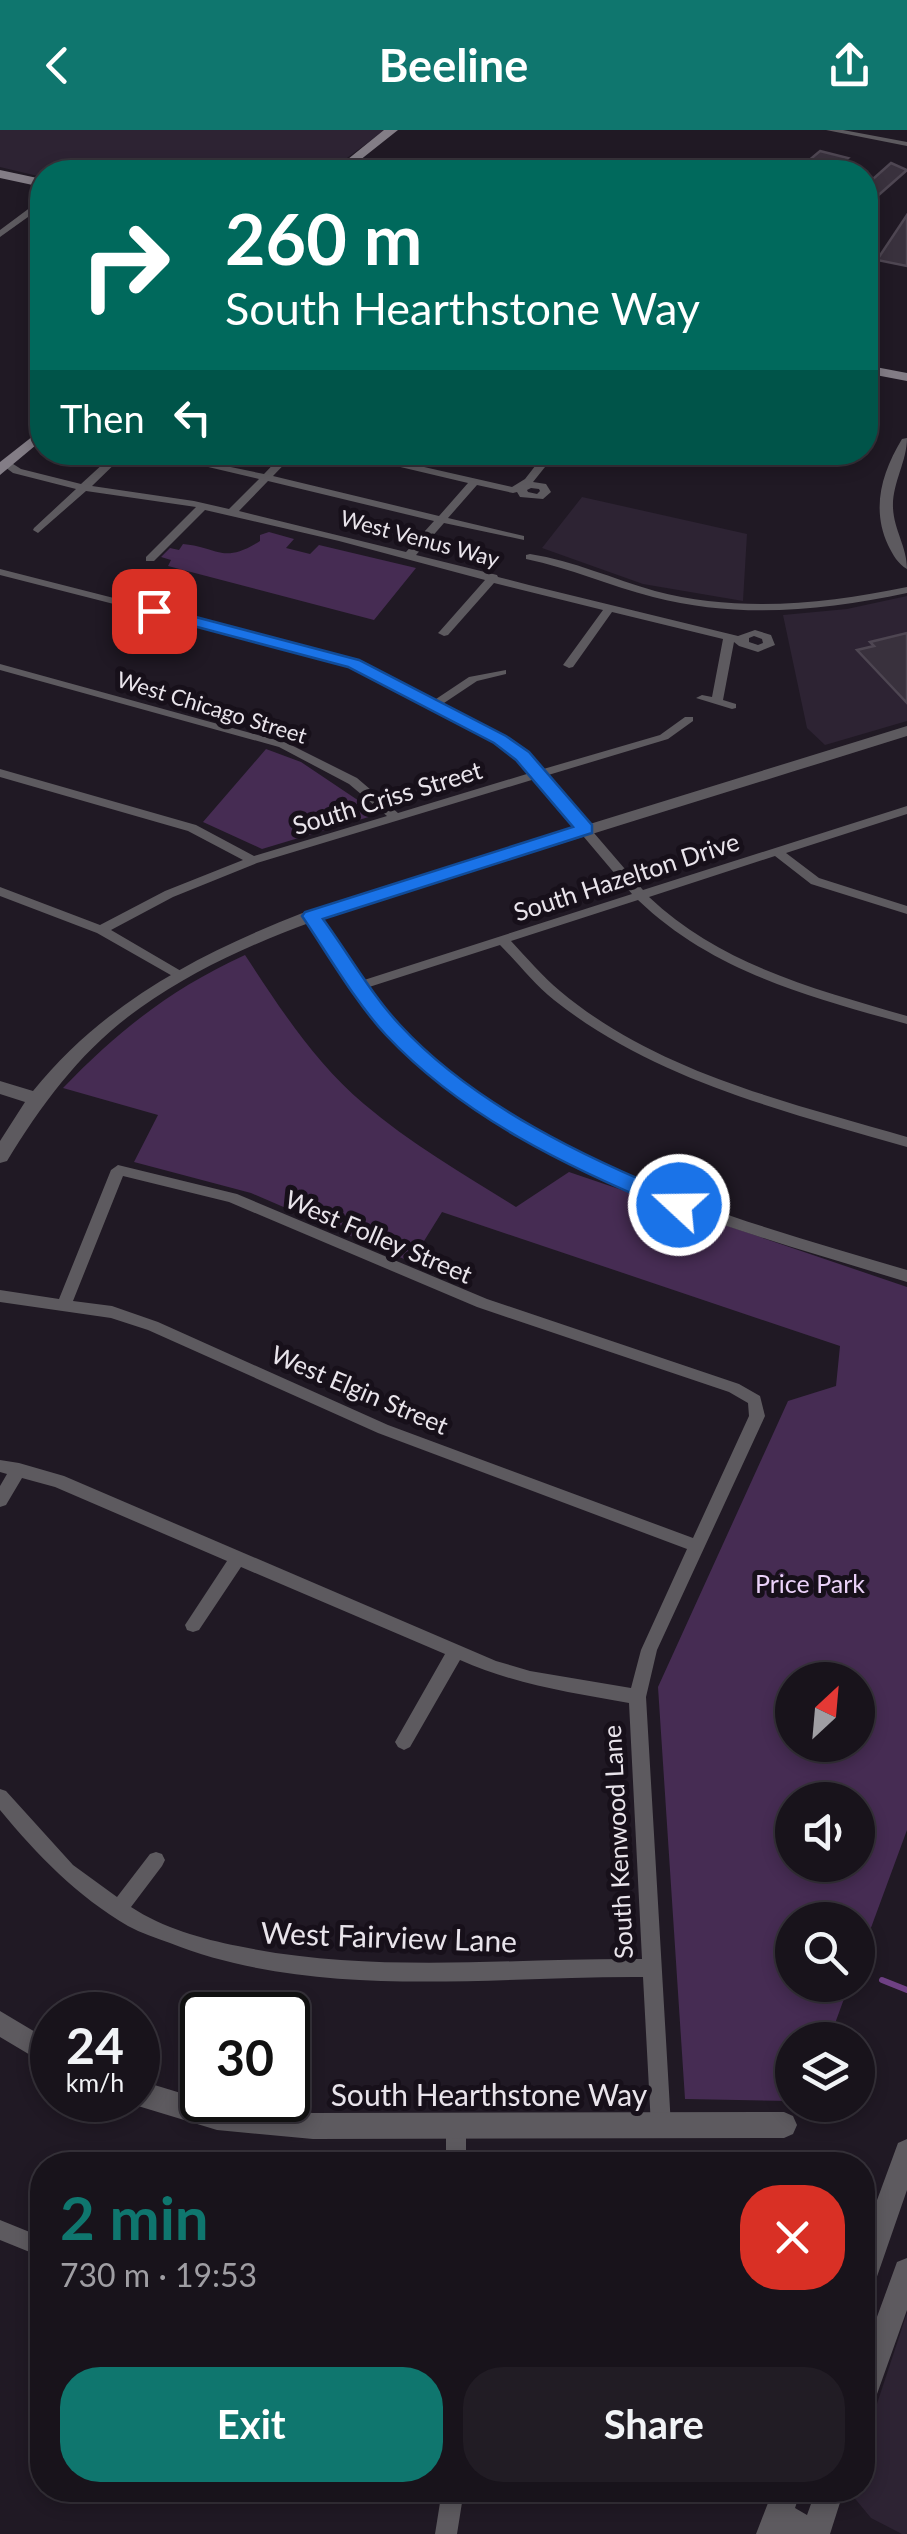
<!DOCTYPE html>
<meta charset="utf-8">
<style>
:root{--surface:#18131b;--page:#211c24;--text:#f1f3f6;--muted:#9f9ea3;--line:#36323a;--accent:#0f766e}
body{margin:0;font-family:Lato,sans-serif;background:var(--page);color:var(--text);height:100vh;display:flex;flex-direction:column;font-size:38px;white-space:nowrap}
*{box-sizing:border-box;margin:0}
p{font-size:32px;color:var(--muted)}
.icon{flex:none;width:55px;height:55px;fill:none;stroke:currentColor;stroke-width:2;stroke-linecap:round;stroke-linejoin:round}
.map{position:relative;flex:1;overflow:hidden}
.panel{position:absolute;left:30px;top:2022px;width:845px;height:350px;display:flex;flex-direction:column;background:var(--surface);border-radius:40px;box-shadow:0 5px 15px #0003,0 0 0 2px var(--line)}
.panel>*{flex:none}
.top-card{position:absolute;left:30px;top:30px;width:848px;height:305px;border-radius:40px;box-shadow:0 5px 15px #0003,0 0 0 2px var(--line);background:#00695c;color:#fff;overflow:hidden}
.needle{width:65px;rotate:26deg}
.buttons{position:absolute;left:775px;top:1532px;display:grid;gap:20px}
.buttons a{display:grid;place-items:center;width:100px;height:100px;border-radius:50%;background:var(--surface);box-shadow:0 5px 15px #0003,0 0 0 2px var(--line);font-size:50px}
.speed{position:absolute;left:30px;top:1862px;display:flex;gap:20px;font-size:50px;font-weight:700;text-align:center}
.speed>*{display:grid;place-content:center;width:130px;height:130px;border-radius:50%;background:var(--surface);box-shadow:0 5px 15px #0003,0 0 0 2px var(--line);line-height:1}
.speed small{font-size:25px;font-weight:400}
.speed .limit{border:5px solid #111;border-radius:15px;background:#fff;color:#111}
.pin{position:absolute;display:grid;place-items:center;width:85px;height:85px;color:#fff;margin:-42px;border-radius:20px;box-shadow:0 5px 15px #0006}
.me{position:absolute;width:110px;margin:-55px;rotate:291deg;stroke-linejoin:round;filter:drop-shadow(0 0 8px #0008)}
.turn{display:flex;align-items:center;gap:35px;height:210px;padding:0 30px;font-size:45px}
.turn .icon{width:130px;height:130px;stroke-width:2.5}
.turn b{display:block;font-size:70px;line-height:85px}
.then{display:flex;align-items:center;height:95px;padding:0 30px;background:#0003;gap:20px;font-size:38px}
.round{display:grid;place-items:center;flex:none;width:105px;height:105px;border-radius:40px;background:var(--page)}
.headline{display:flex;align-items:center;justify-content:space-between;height:170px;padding:0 30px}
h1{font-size:60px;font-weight:700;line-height:75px;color:var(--accent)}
.button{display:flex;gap:20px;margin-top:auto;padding:20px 30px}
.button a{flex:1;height:115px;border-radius:40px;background:var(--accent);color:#fff;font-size:40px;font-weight:700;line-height:115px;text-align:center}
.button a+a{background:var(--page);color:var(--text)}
header{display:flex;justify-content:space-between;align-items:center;height:130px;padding:0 30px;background:var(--accent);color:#fff;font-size:45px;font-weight:700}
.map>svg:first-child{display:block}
</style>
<header><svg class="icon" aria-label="back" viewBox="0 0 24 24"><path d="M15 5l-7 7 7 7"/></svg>Beeline<svg class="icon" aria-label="share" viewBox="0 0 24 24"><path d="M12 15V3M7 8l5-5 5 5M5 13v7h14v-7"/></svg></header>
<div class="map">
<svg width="907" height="2404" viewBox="0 0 907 2404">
<rect width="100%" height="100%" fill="#201924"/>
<path fill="#2d2333" d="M0 0H385L328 42H240L218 38 211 42H42V47L0 37Z
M582 367 747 404 743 471 643 454 542 418Z
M907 466V591L825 615 807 598 783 485 847 479Z
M907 2183V2404H902L871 2388 852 2365 853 2360H862L863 2316Z"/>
<path fill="#462c53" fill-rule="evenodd" d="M269 402 294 409 286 418 310 424 319 415 416 438 374 490 168 436 171 430 161 427 170 418 179 420 183 414C218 417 222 435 260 411V405Z
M266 619 301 632 371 679 372 686 262 719 203 692Z
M245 825C280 878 315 933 364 974 411 1014 465 1045 516 1077L569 1042 907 1157V1700L858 1833V1790H792V1855H849L829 1910H792V1971L685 1969 658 1557 788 1271 836 1256 840 1216 442 1082 411 1132 251 1063 134 1032 158 985 63 958C119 900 171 859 245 825ZM858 1550V1615H792V1550ZM858 1670V1735H792V1670Z"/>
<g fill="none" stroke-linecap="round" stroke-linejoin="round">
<path stroke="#6f4185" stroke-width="6" d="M882 1850 907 1860"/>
</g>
<path fill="#39313d" stroke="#4e4652" stroke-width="2.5" d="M820 21 848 28 830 42H795Z
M891 33 907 40 865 77V56Z
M907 85V136L877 130Z
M907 503V573L857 520 874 516 870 512Z"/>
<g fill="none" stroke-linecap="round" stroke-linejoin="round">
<path fill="#5d5a5f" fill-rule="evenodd" d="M826 0H843L907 12V16Z
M39 71H42V77L0 107V100Z
M116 322H127L92 356 194 371 229 379 259 349 187 332V328L264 344 285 322H296L273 346 439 386 468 353 337 322H358L512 357 525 349 546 322H557L533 352 546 354 551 362 543 369 520 367 517 362 513 363 477 355 448 388 524 406V410L444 393 416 425 497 445 498 447 529 455 738 506 755 500 771 505 775 515 758 522 739 516 734 512 723 570 736 574V578L732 579 696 568 702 565 712 567 723 509 612 482 573 537 569 538 563 535 603 480 494 453 448 505 444 506 438 503 440 501 485 450 339 411 205 380 154 431H146V427L196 377 86 361 38 403 33 400 34 398 76 359 13 343 1 334 10 332 21 339 81 354ZM268 351 434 391 406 422 239 381ZM531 358 539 359 540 361 537 364 528 362 527 360ZM754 506 762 509 763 513 758 515 749 512V508Z
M530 424C574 431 613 449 655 461 739 483 824 474 907 457V463C822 481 738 489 653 467 610 456 570 438 526 429V425Z
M0 439 345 527 433 571 469 547 506 540V544L477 551 441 575C478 594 513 608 540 640L660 605 685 587H693V591L668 609 545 646 643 760 907 676V684L786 723 819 748 907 776V784L811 754 775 726 649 767C721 835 814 859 907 886V894C810 867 713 842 638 770L511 811C527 828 542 846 560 861 658 943 788 972 907 1007V1017C785 981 656 951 554 870 534 854 518 833 500 815L366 858C494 1027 714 1082 907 1140V1152C725 1096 526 1046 389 904 356 869 331 826 305 786L307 783H315L361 851 632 764 535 649 257 733 173 767 111 800 181 841 182 844 181 847 176 848 97 803 0 766V757L100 795 165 761 243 730 188 701 0 647V639L196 695 254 726 387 686 349 654 279 617 0 540V534L287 613 357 648 398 683 530 643 518 628 496 611 337 531 0 445Z
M118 1035 237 1064 487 1169 739 1254 760 1266 765 1286 657 1520 646 1567 671 1996 668 2003 661 2006 654 2003 651 1996 643 1847C489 1846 316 1871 170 1813 156 1808 141 1803 128 1796 77 1766 38 1726 0 1680V1659L6 1661 73 1735 117 1767 150 1724 156 1722 162 1724 165 1730 162 1736 131 1777C163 1798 202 1809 238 1816 371 1844 508 1828 642 1829L629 1573C571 1563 514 1554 460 1530L410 1617 404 1620 398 1617 395 1612 445 1524 241 1437 199 1500 193 1502 187 1500 185 1495 227 1431 55 1357 22 1348 6 1375 0 1377V1356L7 1344 0 1342V1330L19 1333 64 1346 496 1531 530 1541 631 1558 641 1520 687 1419 378 1303 148 1200 111 1188 0 1172V1160L59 1169 111 1040ZM123 1046 229 1072 477 1177 729 1262 748 1273 749 1286 693 1408 388 1295 158 1192 112 1176 73 1171Z
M456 1988 463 1991 466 1998V2035H446V1998L449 1991Z
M0 2090 42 2107V2127L0 2110Z
M442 2360H464L457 2404H435Z"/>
<path fill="#5d5a5f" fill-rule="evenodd" d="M907 308C907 332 892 353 893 378 894 400 907 417 907 439 898 434 893 425 888 415 871 378 882 342 902 309Z
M907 596V606C770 649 633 691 496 734 373 772 246 803 140 878 83 918 43 972 7 1031L0 1033V1011L25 972 0 964V951L33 961C105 872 200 823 305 782Z
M0 1881 52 1912V1938L0 1907Z
M138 1950 217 1974 313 1983 784 1982 793 1986 797 1995 793 2004 784 2008 313 2009 217 2000 138 1976 128 1970H138Z
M907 2009V2060L872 2161 862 2164V2111L898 2013Z
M907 2128V2180L872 2278 862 2282V2228L897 2132Z
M773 2360H801L795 2378 807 2385 816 2360H844L830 2404H756Z"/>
<path fill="#837d86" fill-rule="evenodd" d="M384 0H398L345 42H332Z
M0 40 42 49V57L0 48Z
M865 235 907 243V251L865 243Z
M42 299V310L0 345V332Z"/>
</g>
<path fill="#1a73e8" stroke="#114b97" stroke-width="2.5" d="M154 476 359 530 506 606 529 622 592 695V703L323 789C348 823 371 864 400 895 474 975 587 1029 687 1069L690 1075 687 1080H671C569 1038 463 987 386 905 356 873 327 823 302 786L305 782 573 697 516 630 494 613 348 537 148 484 146 481Z"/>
<g text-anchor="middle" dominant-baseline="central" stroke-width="10" stroke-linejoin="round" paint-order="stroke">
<g font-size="22" fill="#e9e4eb" stroke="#17101a">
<text transform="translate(420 408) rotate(15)">West Venus Way</text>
<text transform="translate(212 577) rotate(17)">West Chicago Street</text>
</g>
<g font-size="25" fill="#e9e4eb" stroke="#17101a">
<text transform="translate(387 667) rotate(-17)">South Criss Street</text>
<text transform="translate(626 746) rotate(-18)">South Hazelton Drive</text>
<text transform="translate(379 1106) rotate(23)">West Folley Street</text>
<text transform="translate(360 1259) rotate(23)">West Elgin Street</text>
<text transform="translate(617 1712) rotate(-93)">South Kenwood Lane</text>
</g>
<g font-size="25" fill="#ebd2f9" stroke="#17101a">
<text x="810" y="1453">Price Park</text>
</g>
<g font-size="30" fill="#e9e4eb" stroke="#17101a">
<text transform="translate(389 1806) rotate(2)">West Fairview Lane</text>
<text x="489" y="1964">South Hearthstone Way</text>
</g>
</g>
</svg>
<div class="buttons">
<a><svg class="needle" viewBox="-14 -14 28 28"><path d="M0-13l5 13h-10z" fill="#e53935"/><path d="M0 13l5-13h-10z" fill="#9f9ea3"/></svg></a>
<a><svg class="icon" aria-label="sound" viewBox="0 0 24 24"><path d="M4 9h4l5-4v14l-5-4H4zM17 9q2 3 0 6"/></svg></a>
<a><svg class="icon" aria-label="search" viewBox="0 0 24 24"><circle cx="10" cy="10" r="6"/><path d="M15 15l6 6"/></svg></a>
<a><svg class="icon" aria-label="layers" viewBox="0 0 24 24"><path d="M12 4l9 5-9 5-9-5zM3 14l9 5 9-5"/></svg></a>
</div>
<div class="speed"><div>24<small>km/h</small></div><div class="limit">30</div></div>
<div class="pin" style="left:154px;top:481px;background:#d93025"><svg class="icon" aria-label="arrive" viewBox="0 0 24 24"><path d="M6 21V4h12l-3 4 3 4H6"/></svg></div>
<svg class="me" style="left:679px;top:1075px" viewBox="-20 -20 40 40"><circle r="17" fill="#1a73e8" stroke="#fff" stroke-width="3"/><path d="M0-11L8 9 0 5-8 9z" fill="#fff"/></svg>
<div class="top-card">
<div class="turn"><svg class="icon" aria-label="right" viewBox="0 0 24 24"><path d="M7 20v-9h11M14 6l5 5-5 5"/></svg><div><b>260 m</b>South Hearthstone Way</div></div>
<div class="then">Then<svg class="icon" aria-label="left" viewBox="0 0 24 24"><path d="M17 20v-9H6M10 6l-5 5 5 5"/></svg></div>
</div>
<section class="panel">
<div class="headline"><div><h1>2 min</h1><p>730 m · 19:53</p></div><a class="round" style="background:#d93025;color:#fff"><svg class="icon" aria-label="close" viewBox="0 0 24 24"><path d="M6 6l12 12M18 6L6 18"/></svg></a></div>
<div class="button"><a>Exit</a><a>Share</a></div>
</section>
</div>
